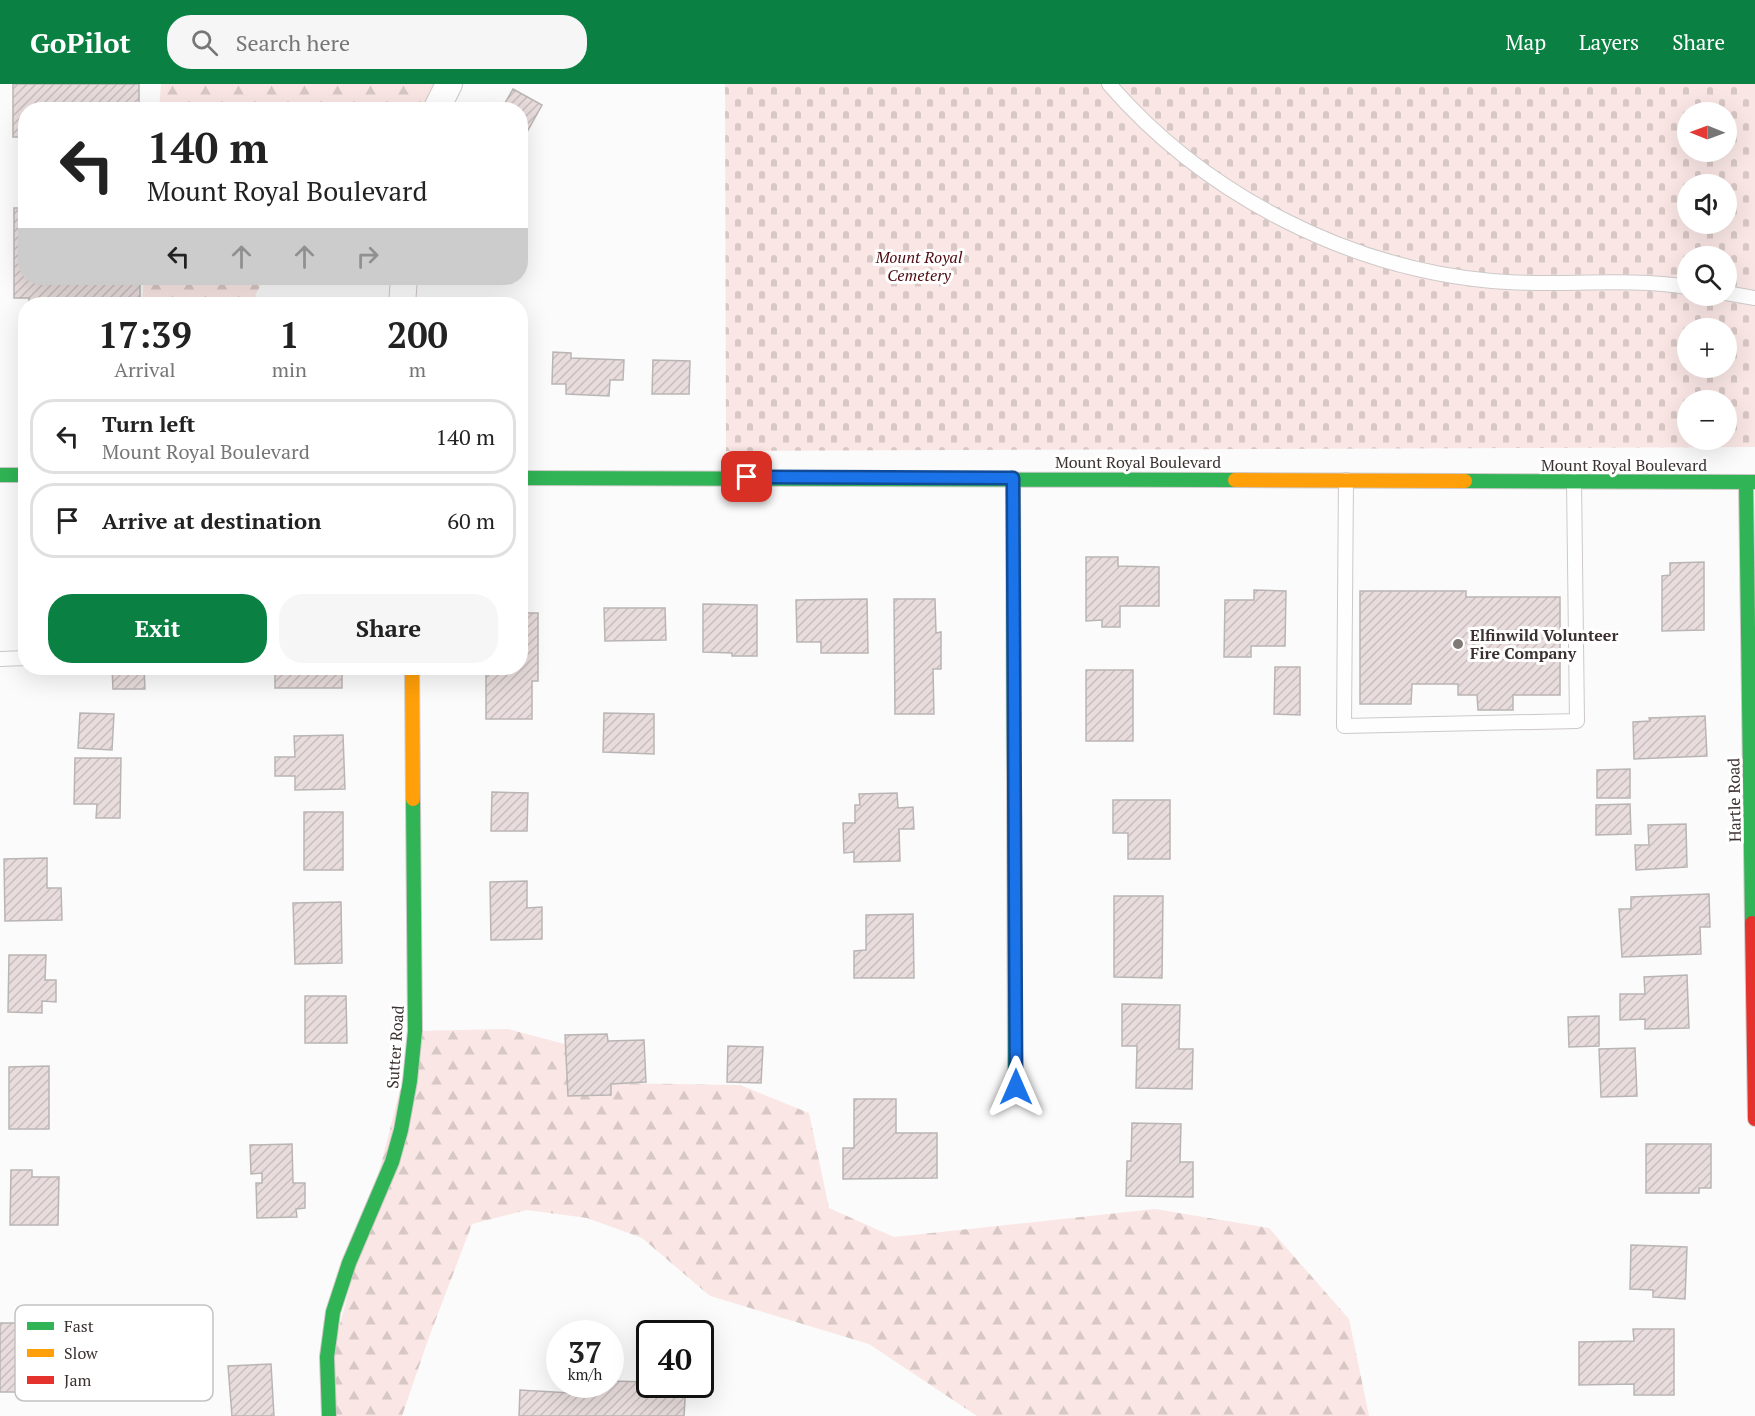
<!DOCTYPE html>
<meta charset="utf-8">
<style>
:root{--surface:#fff;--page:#f6f6f6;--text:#222;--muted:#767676;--line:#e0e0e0;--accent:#0b8043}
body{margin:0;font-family:"PT Serif",serif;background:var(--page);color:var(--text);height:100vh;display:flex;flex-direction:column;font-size:22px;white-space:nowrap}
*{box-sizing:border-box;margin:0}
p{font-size:20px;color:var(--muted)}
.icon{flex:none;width:33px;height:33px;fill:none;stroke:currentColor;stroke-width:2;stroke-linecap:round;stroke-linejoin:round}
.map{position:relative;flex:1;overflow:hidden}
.drawer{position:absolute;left:18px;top:213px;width:510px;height:378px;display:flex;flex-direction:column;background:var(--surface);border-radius:24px;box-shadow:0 6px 24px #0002}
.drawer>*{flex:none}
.guide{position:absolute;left:18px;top:18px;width:510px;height:183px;border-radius:24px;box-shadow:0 6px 24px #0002;background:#fff;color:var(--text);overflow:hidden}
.needle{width:39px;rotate:271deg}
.controls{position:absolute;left:1677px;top:18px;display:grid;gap:12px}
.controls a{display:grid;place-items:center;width:60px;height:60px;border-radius:50%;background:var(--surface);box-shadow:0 6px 24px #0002;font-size:30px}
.speed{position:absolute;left:546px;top:1236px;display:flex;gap:12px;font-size:30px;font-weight:700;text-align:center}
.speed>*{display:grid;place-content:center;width:78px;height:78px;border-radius:50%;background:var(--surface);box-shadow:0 6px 24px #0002;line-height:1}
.speed small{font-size:15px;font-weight:400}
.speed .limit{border:3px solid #111;border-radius:9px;background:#fff;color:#111}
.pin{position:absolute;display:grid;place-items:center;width:51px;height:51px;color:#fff;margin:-26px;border-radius:12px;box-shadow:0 3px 9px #0006}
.me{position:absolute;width:66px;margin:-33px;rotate:0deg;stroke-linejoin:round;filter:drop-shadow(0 0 4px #0008)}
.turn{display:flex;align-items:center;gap:21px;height:126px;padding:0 30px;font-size:27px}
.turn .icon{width:78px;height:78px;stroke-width:2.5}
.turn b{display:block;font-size:42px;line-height:51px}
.lanes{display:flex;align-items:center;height:57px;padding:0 30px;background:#0003;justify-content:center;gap:30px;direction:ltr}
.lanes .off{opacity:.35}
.eta{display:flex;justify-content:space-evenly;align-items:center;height:102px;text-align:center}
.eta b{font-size:36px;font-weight:700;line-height:42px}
.cta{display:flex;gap:12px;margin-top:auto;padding:12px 30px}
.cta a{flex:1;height:69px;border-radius:24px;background:var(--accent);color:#fff;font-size:24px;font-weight:700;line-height:69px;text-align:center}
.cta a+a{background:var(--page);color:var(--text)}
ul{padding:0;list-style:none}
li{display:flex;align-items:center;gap:18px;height:75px;margin:0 12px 9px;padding:0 18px;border:3px solid var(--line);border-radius:24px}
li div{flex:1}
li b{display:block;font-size:22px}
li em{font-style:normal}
header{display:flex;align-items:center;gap:36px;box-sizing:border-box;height:84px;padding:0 30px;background:var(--accent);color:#fff}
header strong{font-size:28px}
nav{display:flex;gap:33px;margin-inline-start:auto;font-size:21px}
.search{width:420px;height:54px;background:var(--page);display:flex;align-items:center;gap:15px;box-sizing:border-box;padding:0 21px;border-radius:24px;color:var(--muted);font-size:22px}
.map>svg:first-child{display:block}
</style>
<header>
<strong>GoPilot</strong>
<div class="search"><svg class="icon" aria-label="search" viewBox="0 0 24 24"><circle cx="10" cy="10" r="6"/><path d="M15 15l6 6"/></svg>Search here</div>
<nav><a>Map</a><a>Layers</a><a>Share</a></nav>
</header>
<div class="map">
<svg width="1755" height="1332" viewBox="0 0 1755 1332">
<defs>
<pattern id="forest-firs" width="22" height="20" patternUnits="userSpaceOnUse" patternTransform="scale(1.5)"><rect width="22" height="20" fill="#fae7e5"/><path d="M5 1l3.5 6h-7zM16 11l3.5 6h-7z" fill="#d7c7c5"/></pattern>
<pattern id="cemetery-stones" width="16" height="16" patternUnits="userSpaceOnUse" patternTransform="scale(1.5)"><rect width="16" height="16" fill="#fae7e5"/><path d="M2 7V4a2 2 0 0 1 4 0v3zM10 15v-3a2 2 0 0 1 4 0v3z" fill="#d7c7c5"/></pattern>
<pattern id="building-hatch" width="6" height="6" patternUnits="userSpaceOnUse" patternTransform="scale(1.5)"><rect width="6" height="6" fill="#e8dddc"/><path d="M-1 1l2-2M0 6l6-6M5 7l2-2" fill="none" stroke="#c8bebd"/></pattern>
</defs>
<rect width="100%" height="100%" fill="#fbfbfb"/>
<path fill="url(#forest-firs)" d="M161 0H449L436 25 159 26Z
M144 194H264L256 210 254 220H142Z
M508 945 572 962 612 999 740 1001 809 1029 829 1124 894 1153 1155 1125 1269 1144 1349 1235 1369 1332H977L869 1260 710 1212 642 1154 587 1134 527 1126 472 1140 428 1256 402 1332H329L327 1291 415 947Z"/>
<path fill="url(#cemetery-stones)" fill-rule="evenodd" d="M725 0H1755V363L726 367ZM1688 28H1726V68H1688ZM1688 100H1726V140H1688ZM1688 172H1726V212H1688ZM1688 244H1726V284H1688ZM1688 316H1726V356H1688Z"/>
<path fill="url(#building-hatch)" stroke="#bab5b5" stroke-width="1.5" d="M13 0H139V26H26V53H13Z
M513 5 542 21 523 55 520 54V26H501Z
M14 124H26V194H140V216H125V220H93V218L29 220V214H14Z
M553 268 571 269V274L624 276 623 296H610L609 312 566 310V300H552Z
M653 276 690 277 689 310H652Z
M1086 473H1118V482L1159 483V522H1120V543H1102V536L1086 537Z
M1704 478V546L1662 547V492L1670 491V479Z
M1254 506 1286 507 1285 562H1251V573H1224L1225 516H1254Z
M1360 507H1466V513H1560V611H1513V626H1478L1477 611H1458V600H1412L1411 620H1360Z
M867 515 868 569H821V558H797L796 516Z
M894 515H935L936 549 941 548V585H933L934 630H895Z
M703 520 757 521V572H732V569L703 568Z
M604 524H665L666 556 605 557Z
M520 529H538V597H532V635H486V584H520Z
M1275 583H1300V631L1274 630Z
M112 584H144L145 605H113Z
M275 584H342V604H275Z
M1086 586H1133V657H1086Z
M80 629 114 630 112 666 78 664Z
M604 629 654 630V670L603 668Z
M1705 632 1707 672 1634 675 1633 638 1650 637 1649 634Z
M343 651 345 705 295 706V692H275V673H295L294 652Z
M75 674H121L120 734H96L97 720H74Z
M1630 685V714H1597V686Z
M492 708 528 709 527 747H491Z
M897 709 898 724 913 723 914 745H899L900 777 854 778V768L844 769 843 739H855V721H860L859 710Z
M1113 716H1170V775H1128V749H1113Z
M1630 720 1631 750 1596 751V721Z
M304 728H343V786H304Z
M1686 740 1687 783 1636 786 1635 761H1649L1648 741Z
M47 774V804H61L62 836 5 837 4 775Z
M527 797V824L542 823V855L491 856 490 798Z
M1709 810 1710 843H1700L1701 870 1622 873 1619 825H1631V813Z
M1114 812H1163L1162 894 1114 893Z
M341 818 342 879 295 880 293 819Z
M913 830 914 894H854V867L866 866V831Z
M9 871H46L45 896H56V918L42 917V929L8 928Z
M1687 891 1689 944 1645 945V935L1620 936V910H1645L1644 893Z
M305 912H346L347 959H305Z
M1122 920 1180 921 1179 965H1193L1192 1005 1136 1004 1137 962H1122Z
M1599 932V962L1569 963 1568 933Z
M607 950 608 957 644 956 646 998 611 1000V1011L568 1012 565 951Z
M728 962 763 963 761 999 727 998Z
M1635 964 1637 1012 1601 1013 1599 965Z
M49 982V1045H9V983Z
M854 1015H896V1049H937V1094L843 1095V1064H854Z
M1132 1039 1181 1040 1180 1078H1193V1113L1126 1112 1127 1077H1131Z
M292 1060 293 1099H305V1124L296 1125 297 1133 257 1134 256 1099H262V1089L251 1090 250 1061Z
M1646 1060H1711V1104H1699V1109H1646Z
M11 1086H32V1093H59L58 1141H10Z
M1631 1161 1687 1163 1685 1215 1653 1213V1206L1630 1205Z
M0 1239H31L30 1308H0Z
M1633 1245H1674V1311H1634V1300L1579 1301V1258L1634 1257Z
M271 1280 274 1332H232L228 1282Z
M610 1297 650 1298V1300H686L684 1332H519L520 1306 571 1309 572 1300H610Z"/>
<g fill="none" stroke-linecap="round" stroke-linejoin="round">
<g stroke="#cec9c8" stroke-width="16">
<path id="lane" d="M1109 0C1204 110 1347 184 1492 197 1557 203 1623 193 1688 203
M1726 209 1755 214
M1346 396 1344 642 1577 637 1574 397
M0 575 26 574"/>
</g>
<g stroke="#cec9c8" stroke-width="28">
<path id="street" d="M436 26 449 0
M402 220 404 194"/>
</g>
<g stroke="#cec9c8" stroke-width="16">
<path id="fast" d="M0 391H26
M520 394 1235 396
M1013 394 1015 1003
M1465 397 1755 398
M1746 398 1752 839
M329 1332 327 1273 333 1228 349 1179 392 1078 401 1046 410 997 415 947 413 715"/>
</g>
<g stroke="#cec9c8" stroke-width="16">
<path id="slow" d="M1235 396 1465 397
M412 584 413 715"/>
</g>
<g stroke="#cec9c8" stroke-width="16">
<path id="jam" d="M1752 839 1755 1035"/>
</g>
<use href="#lane" stroke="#fefefe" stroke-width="14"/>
<use href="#street" stroke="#fefefe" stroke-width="26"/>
<use href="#fast" stroke="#30b455" stroke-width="14"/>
<use href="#slow" stroke="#ff9f0a" stroke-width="14"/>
<use href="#jam" stroke="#e5322d" stroke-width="14"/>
</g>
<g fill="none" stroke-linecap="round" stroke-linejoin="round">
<g stroke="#114b97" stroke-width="15">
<path id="route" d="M747 393 1013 394 1016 1003"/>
</g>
<use href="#route" stroke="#1a73e8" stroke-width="10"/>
</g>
<circle fill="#7e7877" stroke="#fff" stroke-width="2" cx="1458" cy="560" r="6"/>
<g text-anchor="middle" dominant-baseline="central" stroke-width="6" stroke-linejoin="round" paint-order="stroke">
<g font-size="16" font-style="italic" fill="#4f0a0f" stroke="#fff">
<text x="919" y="173">Mount Royal<tspan x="919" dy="18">Cemetery</tspan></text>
</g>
<g font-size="16" fill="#3b3130" stroke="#fff">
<text x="1138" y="378">Mount Royal Boulevard</text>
<text x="1624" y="381">Mount Royal Boulevard</text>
<text transform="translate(1734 716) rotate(-91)">Hartle Road</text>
<text transform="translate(395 963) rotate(-86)">Sutter Road</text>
</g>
<g font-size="16" font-weight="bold" fill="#3b3130" stroke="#fff" text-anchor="start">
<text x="1470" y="551">Elfinwild Volunteer<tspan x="1470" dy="18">Fire Company</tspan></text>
</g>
</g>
<rect x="15" y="1221" width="198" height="96" rx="9" fill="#fff" stroke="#c4c1c1" stroke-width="1.5"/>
<rect x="27" y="1238" width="27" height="8" fill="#30b455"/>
<rect x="27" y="1265" width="27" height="8" fill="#ff9f0a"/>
<rect x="27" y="1292" width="27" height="8" fill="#e5322d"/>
<g font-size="16" fill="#3b3130">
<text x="64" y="1248">Fast</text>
<text x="64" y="1275">Slow</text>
<text x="64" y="1302">Jam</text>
</g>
</svg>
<div class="controls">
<a><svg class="needle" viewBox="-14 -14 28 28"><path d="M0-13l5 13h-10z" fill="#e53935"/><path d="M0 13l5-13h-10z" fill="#767676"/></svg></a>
<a><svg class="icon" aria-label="sound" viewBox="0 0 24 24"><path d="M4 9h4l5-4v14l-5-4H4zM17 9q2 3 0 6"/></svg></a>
<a><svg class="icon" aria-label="search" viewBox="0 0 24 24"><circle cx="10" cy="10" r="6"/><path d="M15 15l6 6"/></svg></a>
<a>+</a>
<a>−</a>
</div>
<div class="speed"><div>37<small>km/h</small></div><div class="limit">40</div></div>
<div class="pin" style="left:747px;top:393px;background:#d93025"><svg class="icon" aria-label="arrive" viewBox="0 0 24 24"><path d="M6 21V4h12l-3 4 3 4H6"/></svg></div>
<svg class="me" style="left:1016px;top:1003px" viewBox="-20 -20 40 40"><path d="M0-17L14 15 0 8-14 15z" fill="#1a73e8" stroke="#fff" stroke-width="4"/></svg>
<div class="guide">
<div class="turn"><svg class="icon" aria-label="left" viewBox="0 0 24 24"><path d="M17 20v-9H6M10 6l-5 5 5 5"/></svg><div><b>140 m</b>Mount Royal Boulevard</div></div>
<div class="lanes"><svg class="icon" aria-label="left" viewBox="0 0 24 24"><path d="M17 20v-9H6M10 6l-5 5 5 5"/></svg><svg class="icon off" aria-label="ahead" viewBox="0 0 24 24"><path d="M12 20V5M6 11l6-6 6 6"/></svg><svg class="icon off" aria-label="ahead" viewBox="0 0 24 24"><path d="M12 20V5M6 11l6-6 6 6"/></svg><svg class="icon off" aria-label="right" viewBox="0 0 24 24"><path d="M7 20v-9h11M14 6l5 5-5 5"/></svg></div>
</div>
<section class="drawer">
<div class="eta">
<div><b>17:39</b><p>Arrival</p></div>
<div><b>1</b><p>min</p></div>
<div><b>200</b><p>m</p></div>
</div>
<ul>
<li><svg class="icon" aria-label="left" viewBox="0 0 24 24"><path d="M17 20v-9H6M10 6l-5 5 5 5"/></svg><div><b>Turn left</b><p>Mount Royal Boulevard</p></div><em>140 m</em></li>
<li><svg class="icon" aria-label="arrive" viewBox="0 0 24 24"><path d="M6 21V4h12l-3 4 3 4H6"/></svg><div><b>Arrive at destination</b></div><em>60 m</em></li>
</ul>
<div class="cta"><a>Exit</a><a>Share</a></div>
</section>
</div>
